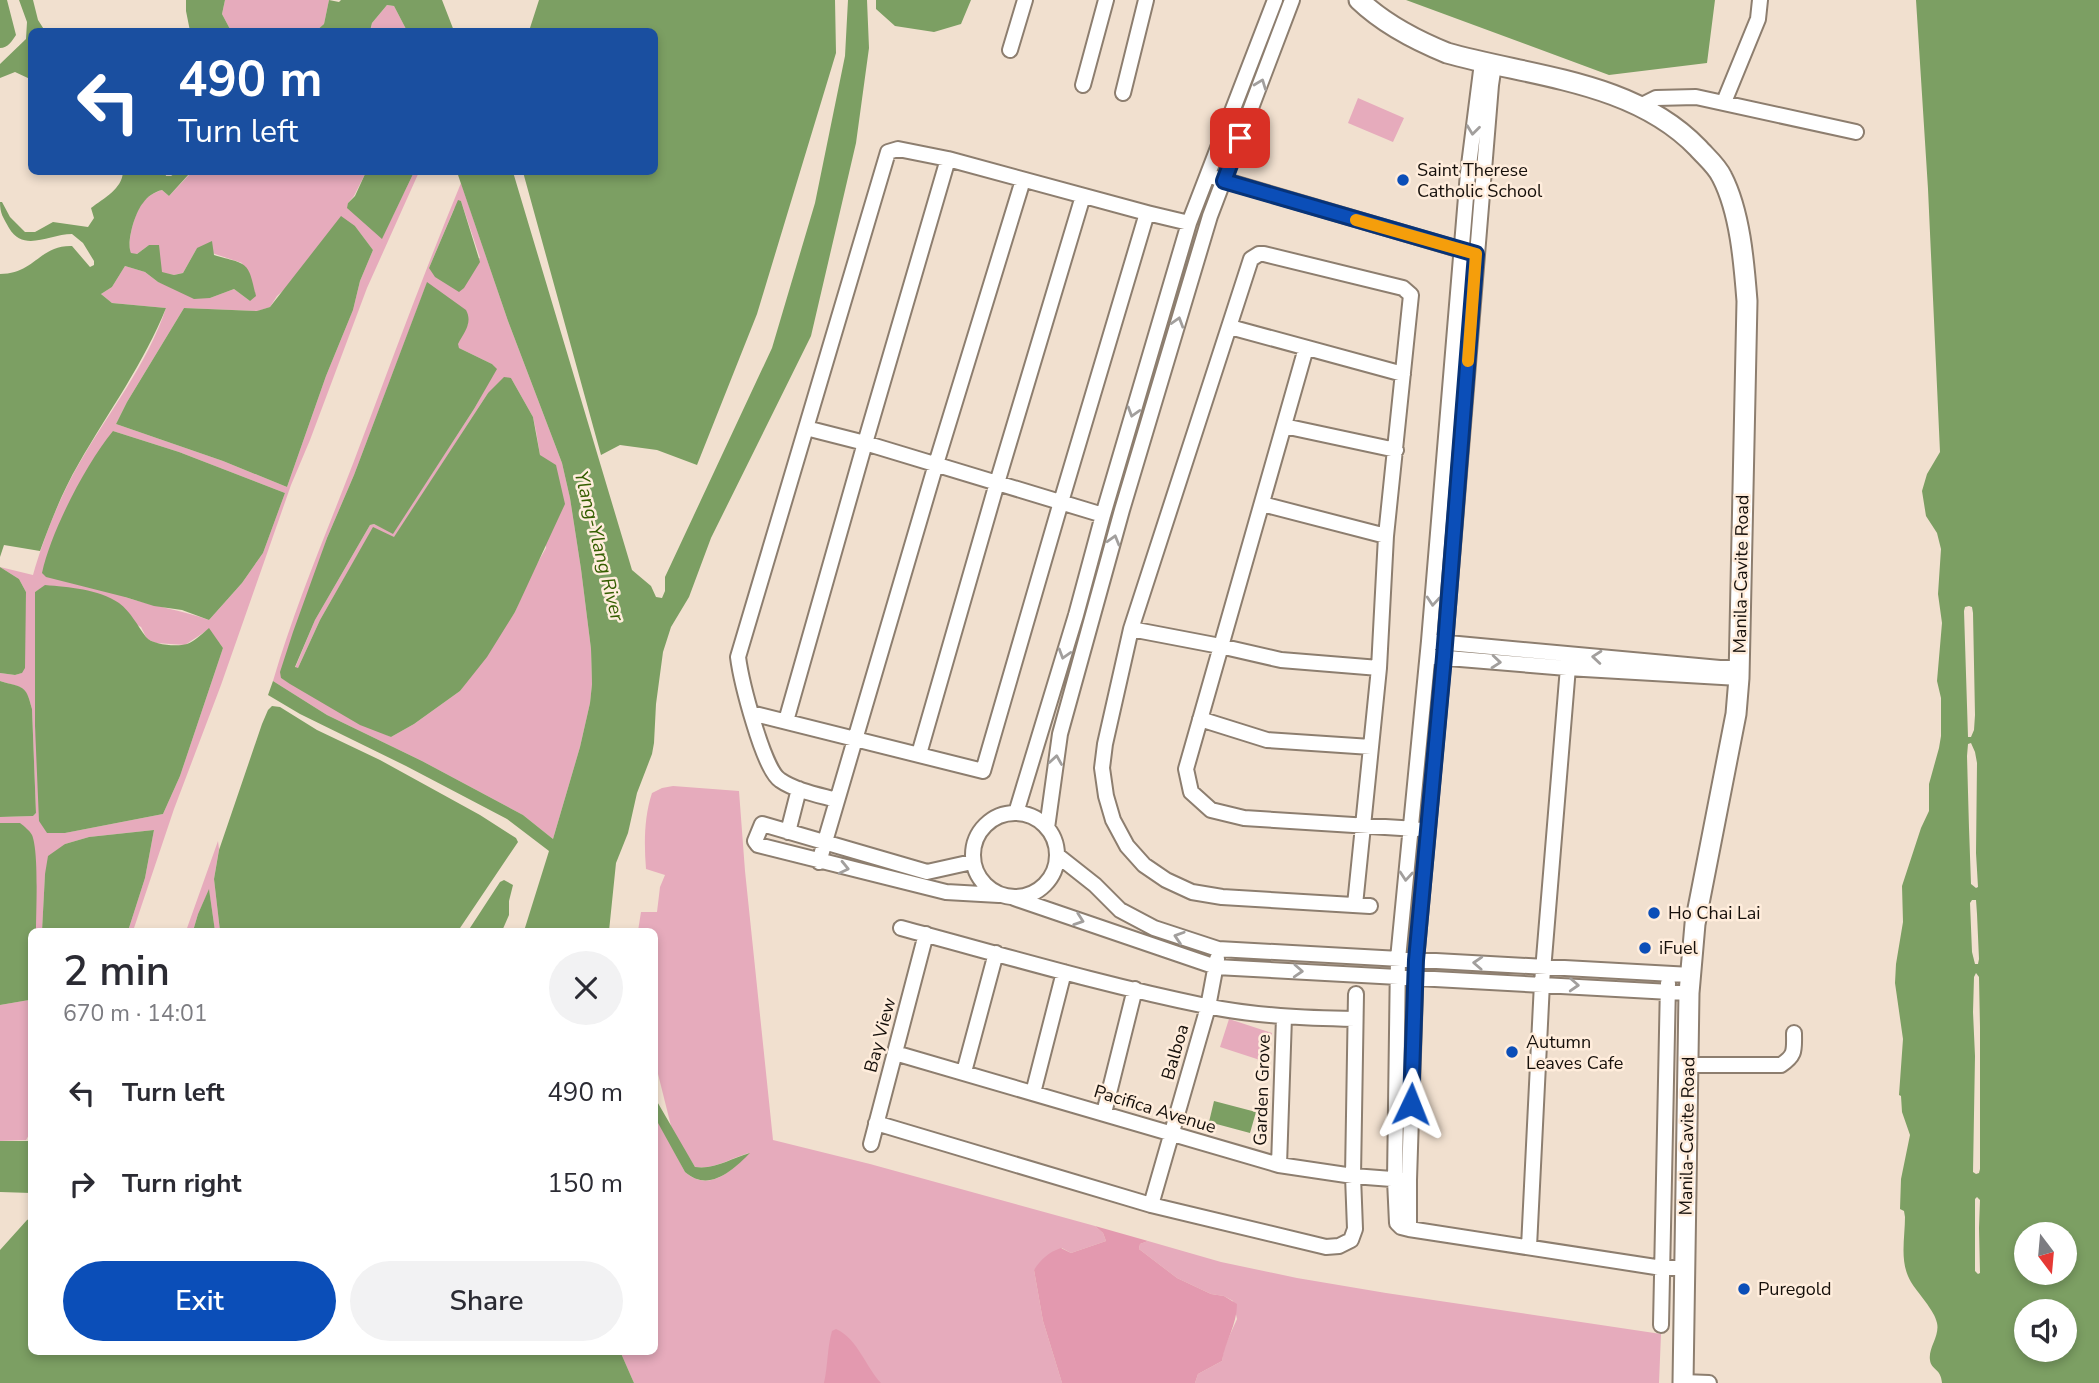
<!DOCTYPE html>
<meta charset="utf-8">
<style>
:root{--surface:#fff;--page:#f2f2f3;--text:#2b2b33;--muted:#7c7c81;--accent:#0b4eb8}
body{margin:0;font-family:"Nunito Sans",sans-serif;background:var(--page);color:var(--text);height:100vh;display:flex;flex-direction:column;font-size:26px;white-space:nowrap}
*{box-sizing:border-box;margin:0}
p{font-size:23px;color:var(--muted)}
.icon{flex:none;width:38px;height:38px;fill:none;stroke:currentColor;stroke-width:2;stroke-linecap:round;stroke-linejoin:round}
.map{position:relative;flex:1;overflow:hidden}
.sheet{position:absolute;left:28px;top:928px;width:630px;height:427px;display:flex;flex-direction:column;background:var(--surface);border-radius:10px;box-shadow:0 4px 10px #0003}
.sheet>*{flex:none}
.banner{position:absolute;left:28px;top:28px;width:630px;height:147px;border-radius:10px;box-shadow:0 4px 10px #0003;background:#1a4fa0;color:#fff;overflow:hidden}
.needle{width:46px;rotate:164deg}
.tools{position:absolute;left:2014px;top:1222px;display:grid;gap:14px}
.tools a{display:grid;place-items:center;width:63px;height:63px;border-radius:50%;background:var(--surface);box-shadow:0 4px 10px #0003;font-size:35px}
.pin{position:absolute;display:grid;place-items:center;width:60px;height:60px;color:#fff;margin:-30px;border-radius:14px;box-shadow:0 4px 10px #0006}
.me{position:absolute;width:77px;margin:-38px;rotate:2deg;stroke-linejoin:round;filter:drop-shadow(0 0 5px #0008)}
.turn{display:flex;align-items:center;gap:24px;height:147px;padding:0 35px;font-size:32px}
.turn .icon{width:91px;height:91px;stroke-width:2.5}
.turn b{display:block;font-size:49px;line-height:60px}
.round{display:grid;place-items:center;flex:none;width:74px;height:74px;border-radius:37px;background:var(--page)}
.head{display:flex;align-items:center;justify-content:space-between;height:119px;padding:0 35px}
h1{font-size:42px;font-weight:600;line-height:52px}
.button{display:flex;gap:14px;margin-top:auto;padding:14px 35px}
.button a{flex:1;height:80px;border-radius:42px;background:var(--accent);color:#fff;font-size:28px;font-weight:600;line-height:80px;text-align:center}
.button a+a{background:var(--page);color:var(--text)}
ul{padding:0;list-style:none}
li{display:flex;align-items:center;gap:21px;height:91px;padding:0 35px}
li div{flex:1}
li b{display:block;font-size:26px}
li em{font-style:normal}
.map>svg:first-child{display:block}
</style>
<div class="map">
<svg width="2099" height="1383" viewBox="0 0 2099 1383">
<rect width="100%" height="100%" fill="#f1e0cf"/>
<path fill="#e6abbc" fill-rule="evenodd" d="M225 0H329L324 24 316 31H231L222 14Z
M387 5 394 6 406 29 410 31 370 32 372 23Z
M1358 98 1404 118 1393 142 1348 123Z
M187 172H366L354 196 348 203 382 238 414 172H419L367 288 310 440 291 485 221 685 174 809 133 931H128L145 878 154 830 89 837 65 844 45 874 42 931H36V896L20 823H0V817L33 816 36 813 32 709C26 685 23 688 0 681V673L15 675 22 673 26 592 19 579 0 567 33 575C43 539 61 494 80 462 109 412 148 363 166 308L112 303 101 294 112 287 125 266 145 272 158 282 210 298 234 289 250 301 242 263 197 248 183 273 174 275 162 273 149 245 137 254H131C126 243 135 212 143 202 148 196 155 192 162 190L169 196 189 175ZM355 226 373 250 360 281 353 310 326 376 287 487 223 461 116 424 127 402 184 308 258 311 270 307 277 296ZM113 431 179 452 285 493 263 553 242 583 209 620C181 610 153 606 125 597ZM45 586 64 587 141 627 147 639 156 643 185 645 209 629 223 648 180 776 163 814 65 833H47L35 726V592Z
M461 183 508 321 562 463 570 498 581 569 591 649 592 684 590 703 580 747 553 839 523 815 422 761 327 715 273 681C295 606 326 534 354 461 389 368 423 275 461 183ZM461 201 480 258 429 268 454 209ZM427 283 468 324 457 344 459 348 492 364 496 369 474 409 393 533 374 524 370 525 315 620 295 668H298L320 620 373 528 394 538 488 393 511 378 533 417 536 431 540 455 546 548 530 576 515 612 460 691 414 724 391 737 322 702 281 678 327 538 354 475Z
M673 786 739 791 745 871 773 1140 870 1164 1095 1226 1103 1233 1106 1241 1071 1253 1062 1248 1034 1270 1043 1321 1062 1383H634L620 1351H654L655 1115 685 1172C709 1193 732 1171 749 1153 730 1158 715 1170 695 1167L672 1130 655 1062 654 931H638L641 912H657L660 887 665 875 646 869C644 844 644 817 652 793L662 788Z
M218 841 219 849 214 879 220 931H215L209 890 198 914 193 931H186Z
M31 997 32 1130 26 1140 0 1141V1005L29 1000Z
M1229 1019 1272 1033 1263 1061 1220 1047Z
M1148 1241 1221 1262 1297 1278 1386 1293 1661 1334 1659 1383H1195L1198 1374 1222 1361 1224 1348 1237 1319 1233 1301 1224 1296 1211 1294 1177 1278 1139 1249 1140 1244Z"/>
<path fill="#e399af" d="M1095 1226 1148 1241 1140 1244 1139 1249 1177 1278 1211 1294 1224 1296 1237 1304C1237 1325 1225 1341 1222 1361L1198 1374 1195 1383H1062L1043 1321 1034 1270C1041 1259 1049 1252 1061 1248L1071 1253 1106 1241 1103 1233Z
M836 1329C858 1339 865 1366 881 1383H824C828 1366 827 1348 832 1331Z"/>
<path fill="#7c9f63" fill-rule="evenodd" d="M0 0H7L16 35C12 41 8 48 0 48Z
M19 0H33L38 20 45 31 32 32 30 79 15 72 0 78V64L26 39 27 22Z
M186 0H225L222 14 231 31H190L186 11Z
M329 0 339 2 341 0H442L454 31H410L406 29 394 6 387 5 372 23 370 31H316L324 24Z
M539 0H835L836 53 757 314 697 465 657 450 620 445 601 455 523 172H654V32L529 31Z
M848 0H867L869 48 856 143 811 336 711 538 689 597 671 627 663 652 656 704 654 743 652 754 637 793 628 833 616 863 609 931H524L549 851 507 819 406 766 300 714 268 695 273 681 327 715 422 761 523 815 553 839 580 747 590 703 592 684 591 649 581 569 570 498 562 463 508 321 457 172H513L632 570 651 586 656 597 662 598 665 591V577L772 348 815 203 845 56Z
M876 0H971L961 24 934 32 895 26 876 9Z
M1406 0H1715L1707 63 1609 75Z
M1916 0H2099V1383H1942C1941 1368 1931 1370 1930 1360 1928 1348 1940 1336 1937 1323 1935 1311 1917 1292 1911 1282 1899 1262 1905 1238 1905 1217L1904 1211 1900 1209 1901 1179 1910 1135 1902 1112 1901 1096 1899 1095 1903 1039 1895 983 1896 964 1903 922 1902 886 1921 828 1929 811V784L1939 748 1941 736V698L1937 681 1942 623 1938 594 1941 549 1937 533 1926 516 1922 491 1927 474 1940 452 1928 189ZM2026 1234H2065V1272H2026ZM2026 1311H2065V1349H2026Z
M123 172H165L166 176H171L177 172H187L189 174 169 196 162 190C154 192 148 196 143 203 135 212 126 243 131 253L137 254 149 245H159L162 272 174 275 183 273 197 248 212 241 214 255C248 265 248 260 256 296L250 301 234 289 210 298 194 299 158 282 145 272 125 266 112 287 101 294 112 303 166 308C144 363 109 411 79 463 63 490 51 521 40 551L4 545 0 557V274C35 274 39 245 72 246L90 267 94 265V261L83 243 72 234C49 234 24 253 9 228 3 217 0 214 0 202H2L10 217 25 232H35L53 222 88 227 94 218 91 208C104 198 122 189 123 172Z
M366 172H414L382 239 347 208 348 203 355 196Z
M458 200 461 201 480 262 464 288 459 292 435 277 429 268Z
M341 216 355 226 373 250 360 281 353 310 326 376 287 487 223 461 116 424 127 402 184 308 257 311 270 307Z
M427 282 466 310C473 323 464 332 458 344L459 348 492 364 497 369 474 409 393 534 374 524 370 525 315 620 295 667 298 668 320 620 373 527 394 537 488 393 504 377 511 378 533 417 540 455 556 465 565 504 515 612 487 657 460 691 414 724 391 737 360 725 290 684 281 678 280 672 293 632 327 538 354 475Z
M113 431 179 452 285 493 263 553 242 583 209 620 182 610 154 606 125 597 46 577 42 573C51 531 86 464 113 431Z
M0 567 19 579 26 592 25 668 22 673 15 675 0 673Z
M45 585C69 587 98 589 119 603 131 612 137 625 146 637 152 645 177 647 187 644 195 641 203 633 209 628L223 648 180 776 163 814 65 833H47L39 821 35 726V592Z
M0 681C23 688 26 684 32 709L36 813 33 816 0 817Z
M272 706 280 707 317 730 380 760 480 815 516 838 518 842 458 931H220L214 879 219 850 262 724 268 710Z
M0 823H20C24 826 30 831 32 835 39 852 36 910 36 931H32L31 997 29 1000 0 1005Z
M154 830 145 878 128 931H42L45 874 48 856 65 844 89 837Z
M504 880 513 885 509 901V915L502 931H468L500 882Z
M209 889 215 931H193L198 914Z
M655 1098 695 1167C715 1170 731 1158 750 1153 733 1170 709 1193 685 1172L658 1123 655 1115Z
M1214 1101 1256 1112 1250 1133 1209 1122Z
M0 1141H31V1193L0 1192Z
M31 1218 32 1351H620L634 1383H0V1250L27 1220Z"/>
<path fill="#f1e0cf" d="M1969 606 1972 607 1973 613 1975 715 1974 730 1971 737H1968L1964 611 1965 607Z
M1971 743 1975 752 1977 763 1976 853 1978 887 1976 888 1971 884 1969 828 1967 756 1968 744Z
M1972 900H1976L1977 914 1979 959 1978 964H1975L1972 952 1970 903Z
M1976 973 1979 977 1980 1027V1169L1979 1173 1976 1174 1973 1172 1975 1056 1973 1012 1974 977Z
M1977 1197 1980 1200 1979 1228 1980 1273 1978 1274 1975 1271V1199Z"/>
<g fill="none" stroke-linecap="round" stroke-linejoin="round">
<g stroke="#8d7e6f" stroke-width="18">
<path id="minor" d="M1010 50 1025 0
M1482 63 1468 173 1429 641 1398 959 1395 1180 1397 1223 1401 1227 1409 1229 1662 1268H1685
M1083 85 1106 0
M1123 93 1146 0
M1724 102 1758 19 1760 0
M1640 106 1656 98 1696 97 1856 132
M1216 178 1468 252
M1230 327 1403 374
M1306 348 1186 769 1191 792 1211 810 1244 818 1417 829
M1284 426 1396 450
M806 428 865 443 1103 515
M1262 504 1386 536
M1131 629 1220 646 1281 660 1379 668
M1437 642 1720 668H1739
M1436 657 1567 668 1739 678
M751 713 983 771 1061 502 1147 213
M1200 719 1267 740 1371 747
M786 721 865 443 948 159
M919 754 997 483 1083 196
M837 800C819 795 796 791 780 780 763 769 741 680 738 657L888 152 898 149 948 159 1147 213 1189 223
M973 855a42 42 0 1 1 84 0a42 42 0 1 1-84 0Z
M1016 813 1076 615 1103 515 1189 223 1275 0
M1047 828 1060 734 1122 510 1210 216 1292 0
M788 832 799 789
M1057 855 1095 885 1120 910 1154 928 1218 949 1691 975
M819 862 936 464 1023 180
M972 862 927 872 762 824 755 841 758 845 946 892 999 895
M1014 898 1216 967 1689 993
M1355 905 1379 668 1386 536 1411 295 1403 288 1264 254H1259L1251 259 1131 629 1105 744 1102 768 1106 796 1113 820 1127 846 1144 865 1166 880 1192 892 1222 897 1370 906
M901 928C1002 955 1103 985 1206 1006 1255 1016 1305 1018 1355 1019
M895 1053 1279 1165 1353 1176 1405 1180
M1688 1065H1781C1796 1055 1794 1050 1794 1033
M964 1072 996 953
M1033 1093 1064 972
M1104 1113 1135 989
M876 1123 1151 1205 1326 1247 1339 1246 1351 1240 1355 1229 1353 1176 1356 994
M871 1144 926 934
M1279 1165 1284 1017
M1151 1205 1208 1007 1217 959
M1409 1229V1180L1416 960 1445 643 1491 85 1494 65
M1529 1247 1542 983 1569 655
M1661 1325 1668 983
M1683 1382 1709 1383"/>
</g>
<g stroke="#8d7e6f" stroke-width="23">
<path id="secondary" d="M1359 0C1384 24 1415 40 1447 53 1532 77 1634 81 1698 148 1706 157 1717 166 1722 177 1740 212 1744 262 1747 301L1739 678 1736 714 1695 924 1689 993 1683 1383"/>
</g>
<use href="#minor" stroke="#fff" stroke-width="14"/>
<use href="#secondary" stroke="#fff" stroke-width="19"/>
</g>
<defs><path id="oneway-chevron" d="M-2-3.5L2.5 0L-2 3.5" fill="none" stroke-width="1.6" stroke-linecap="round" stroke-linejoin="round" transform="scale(1.75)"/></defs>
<g stroke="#a29f9d">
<use href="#oneway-chevron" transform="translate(1261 84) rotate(-69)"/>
<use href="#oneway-chevron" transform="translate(1473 130) rotate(97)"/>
<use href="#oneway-chevron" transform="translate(1178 322) rotate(-73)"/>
<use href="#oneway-chevron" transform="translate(1133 412) rotate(107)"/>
<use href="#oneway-chevron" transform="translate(1114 540) rotate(-74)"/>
<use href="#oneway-chevron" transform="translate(1433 601) rotate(95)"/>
<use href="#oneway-chevron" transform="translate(1064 654) rotate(107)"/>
<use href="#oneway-chevron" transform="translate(1597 657) rotate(-175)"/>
<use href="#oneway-chevron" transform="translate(1496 662) rotate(5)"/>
<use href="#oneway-chevron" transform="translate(1056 760) rotate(-81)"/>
<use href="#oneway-chevron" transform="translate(844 868) rotate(13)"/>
<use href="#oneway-chevron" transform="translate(1406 876) rotate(95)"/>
<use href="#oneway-chevron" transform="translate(1079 920) rotate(19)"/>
<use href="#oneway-chevron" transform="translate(1179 937) rotate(-162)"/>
<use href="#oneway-chevron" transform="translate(1478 963) rotate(-177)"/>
<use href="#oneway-chevron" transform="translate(1298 971) rotate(3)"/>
<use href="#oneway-chevron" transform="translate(1574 985) rotate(3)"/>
</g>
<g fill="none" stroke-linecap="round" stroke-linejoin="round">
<g stroke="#073378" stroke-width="18">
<path id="route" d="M1240 138 1224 181 1476 254 1444 657 1416 960 1411 1104"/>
</g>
<use href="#route" stroke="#0b4eb8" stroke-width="12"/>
<path stroke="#f59e0b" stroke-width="12" d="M1356 220 1476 254 1468 361"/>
</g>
<g fill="#0b4eb8" stroke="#ffeddc" stroke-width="2.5">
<circle cx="1403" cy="180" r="7"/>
<circle cx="1654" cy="913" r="7"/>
<circle cx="1645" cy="948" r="7"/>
<circle cx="1512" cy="1052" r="7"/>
<circle cx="1744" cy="1289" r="7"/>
</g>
<g text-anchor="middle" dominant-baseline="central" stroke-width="5" stroke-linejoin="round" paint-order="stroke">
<g font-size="18" fill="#16100b" stroke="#ffeddc" text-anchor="start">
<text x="1417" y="170">Saint Therese<tspan x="1417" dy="21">Catholic School</tspan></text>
<text x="1668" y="913">Ho Chai Lai</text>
<text x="1659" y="948">iFuel</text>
<text x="1526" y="1042">Autumn<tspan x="1526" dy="21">Leaves Cafe</tspan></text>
<text x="1758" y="1289">Puregold</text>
</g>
<g font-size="18" fill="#16100b" stroke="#ffeddc">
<text transform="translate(1741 574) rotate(-89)">Manila-Cavite Road</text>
<text transform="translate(880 1035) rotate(-75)">Bay View</text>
<text transform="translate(1175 1052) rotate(-74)">Balboa</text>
<text transform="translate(1262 1090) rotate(-88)">Garden Grove</text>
<text transform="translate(1155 1109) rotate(17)">Pacifica Avenue</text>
<text transform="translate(1687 1136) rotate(-89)">Manila-Cavite Road</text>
</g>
<g font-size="19" font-style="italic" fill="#355e00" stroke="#ffeddc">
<text transform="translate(599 546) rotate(76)">Ylang-Ylang River</text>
</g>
</g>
</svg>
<div class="tools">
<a><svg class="needle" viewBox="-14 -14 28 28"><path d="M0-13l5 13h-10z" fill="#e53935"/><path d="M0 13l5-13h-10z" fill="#7c7c81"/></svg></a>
<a><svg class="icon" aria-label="sound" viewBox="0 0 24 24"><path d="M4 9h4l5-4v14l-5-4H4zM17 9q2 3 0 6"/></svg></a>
</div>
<div class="pin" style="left:1240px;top:138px;background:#d93025"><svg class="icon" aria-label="arrive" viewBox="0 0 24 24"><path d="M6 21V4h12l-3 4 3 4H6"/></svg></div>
<svg class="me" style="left:1411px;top:1104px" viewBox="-20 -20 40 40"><path d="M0-17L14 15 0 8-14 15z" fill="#0b4eb8" stroke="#fff" stroke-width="4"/></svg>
<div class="banner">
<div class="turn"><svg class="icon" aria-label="left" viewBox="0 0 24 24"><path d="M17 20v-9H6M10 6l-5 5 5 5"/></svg><div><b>490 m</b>Turn left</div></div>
</div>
<section class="sheet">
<div class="head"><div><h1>2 min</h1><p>670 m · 14:01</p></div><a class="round"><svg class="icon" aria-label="close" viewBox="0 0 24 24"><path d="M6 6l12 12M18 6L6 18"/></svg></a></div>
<ul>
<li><svg class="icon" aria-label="left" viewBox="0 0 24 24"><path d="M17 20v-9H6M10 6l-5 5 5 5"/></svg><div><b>Turn left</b></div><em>490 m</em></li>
<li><svg class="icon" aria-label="right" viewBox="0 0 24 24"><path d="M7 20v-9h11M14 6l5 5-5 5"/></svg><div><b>Turn right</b></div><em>150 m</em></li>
</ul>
<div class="button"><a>Exit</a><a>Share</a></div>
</section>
</div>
